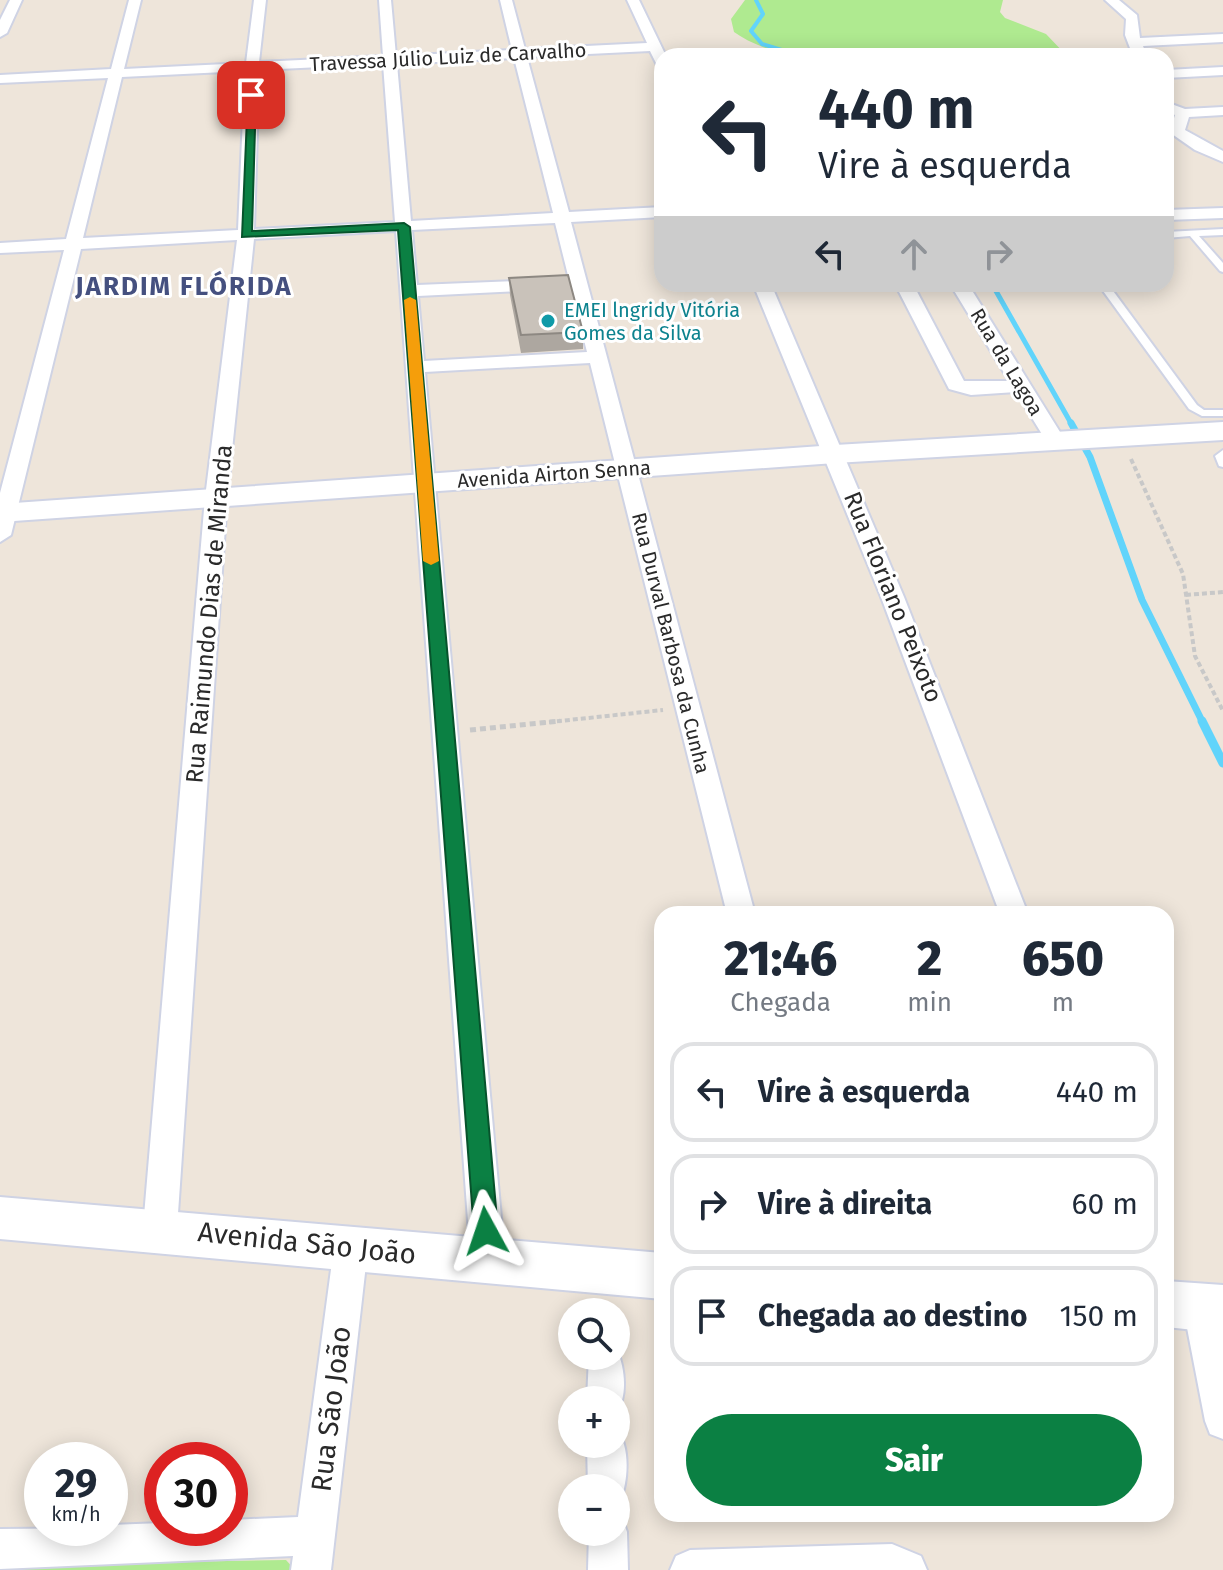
<!DOCTYPE html>
<html lang="pt">
<meta charset="utf-8">
<style>
:root{--surface:#fff;--page:#f6f6f7;--text:#1f2937;--muted:#747a83;--line:#e0e1e3;--accent:#0b8043}
body{margin:0;font-family:"Fira Sans",sans-serif;background:var(--page);color:var(--text);height:100vh;display:flex;flex-direction:column;font-size:30px;white-space:nowrap}
*{box-sizing:border-box;margin:0}
p{font-size:26px;color:var(--muted)}
.icon{flex:none;width:44px;height:44px;fill:none;stroke:currentColor;stroke-width:2;stroke-linecap:round;stroke-linejoin:round}
.map{position:relative;flex:1;overflow:hidden}
.drawer{position:absolute;left:654px;top:906px;width:520px;height:616px;display:flex;flex-direction:column;background:var(--surface);border-radius:24px;box-shadow:0 4px 20px #0003}
.drawer>*{flex:none}
.hud{position:absolute;left:654px;top:48px;width:520px;height:244px;border-radius:24px;box-shadow:0 4px 20px #0003;background:#fff;color:var(--text);overflow:hidden}
.controls{position:absolute;left:558px;top:1298px;display:grid;gap:16px}
.controls a{display:grid;place-items:center;width:72px;height:72px;border-radius:50%;background:var(--surface);box-shadow:0 4px 20px #0003;font-size:40px}
.speed{position:absolute;left:24px;top:1442px;display:flex;gap:16px;font-size:40px;font-weight:700;text-align:center}
.speed>*{display:grid;place-content:center;width:104px;height:104px;border-radius:50%;background:var(--surface);box-shadow:0 4px 20px #0003;line-height:1}
.speed small{font-size:20px;font-weight:400}
.speed .limit{border:12px solid #d22;background:#fff;color:#111}
.pin{position:absolute;display:grid;place-items:center;width:68px;height:68px;color:#fff;margin:-34px;border-radius:16px;box-shadow:0 4px 12px #0006}
.me{position:absolute;width:88px;margin:-44px;rotate:355deg;stroke-linejoin:round;filter:drop-shadow(0 0 6px #0008)}
.turn{display:flex;align-items:center;gap:28px;height:168px;padding:0 32px;font-size:36px}
.turn .icon{width:104px;height:104px;stroke-width:2.5}
.turn b{display:block;font-size:56px;line-height:68px}
.lanes{display:flex;align-items:center;height:76px;padding:0 32px;background:#0003;justify-content:center;gap:40px;direction:ltr}
.lanes .off{opacity:.35}
.eta{display:flex;justify-content:space-evenly;align-items:center;height:136px;text-align:center}
.eta b{font-size:48px;font-weight:800;line-height:56px}
.button{display:flex;gap:16px;margin-top:auto;padding:16px 32px}
.button a{flex:1;height:92px;border-radius:48px;background:var(--accent);color:#fff;font-size:32px;font-weight:800;line-height:92px;text-align:center}
ul{padding:0;list-style:none}
li{display:flex;align-items:center;gap:24px;height:100px;margin:0 16px 12px;padding:0 16px;border:4px solid var(--line);border-radius:24px}
li div{flex:1}
li b{display:block;font-size:30px}
li em{font-style:normal}
.map>svg:first-child{display:block}
</style>
<div class="map">
<svg width="1223" height="1570" viewBox="0 0 1223 1570">
<rect width="100%" height="100%" fill="#eee5da"/>
<path fill="#afea90" d="M745 0H1003L1000 12 1005 18 1046 34 1067 56H791C772 51 749 43 734 32L731 19Z
M286 1560 295 1570H0V1565Z"/>
<g fill="none" stroke-linecap="round" stroke-linejoin="round">
<path stroke="#61d4fb" stroke-width="4" d="M756 0 763 14 751 31 762 44 801 56"/>
<path stroke="#61d4fb" stroke-width="5" d="M992 284 1072 425"/>
<path stroke="#61d4fb" stroke-width="7" d="M1071 423 1090 457 1142 600 1203 723"/>
<path stroke="#61d4fb" stroke-width="9" d="M1202 721 1223 763"/>
<g stroke="#cfd3e4" stroke-width="4">
<path id="lane" d="M1223 229V235L1199 236 1223 263V272L1220 271 1190 236 1166 238V232Z
M1098 284H1108L1197 405 1204 410H1223V416H1202L1189 409Z
M1223 450V467L1219 466 1215 456Z"/>
</g>
<g stroke="#cfd3e4" stroke-width="4">
<path id="street" d="M10 0H22L7 33 0 37V20Z
M129 0H141L124 69 246 63 254 0H266L259 62 383 56 379 0H391L396 56 512 50 500 0H512L525 49 647 43 627 0H639L666 56H662V66L657 65 650 51 527 57 569 212 662 207V217L571 222 755 914H727L590 363 425 372 505 1262 500 1273 488 1277 476 1273 471 1262 396 231 254 239 227 498 177 1228 172 1239 160 1243 148 1239 143 1228 205 498 237 240 81 249 11 535 0 542V493L64 250 0 253V243L66 239 108 78 0 83V75L111 69ZM514 58 553 213 411 221 397 64ZM383 64 395 222 254 229 259 70ZM245 71 238 230 83 238 122 77ZM555 223 587 352 424 361 418 296 543 290 552 285 543 280 417 285 412 230Z
M1105 0H1119L1137 15 1140 38 1223 34V42L1143 46 1147 56H1133L1125 35 1126 19Z
M1223 67V75L1166 78V70Z
M1166 102 1185 109 1223 107V115L1189 117 1185 130 1223 151V162L1195 150 1172 134 1170 131 1175 115 1166 111Z
M1223 208V218L1166 220V210Z
M753 284H771L904 597 1028 914H1000L881 597Z
M895 284H913L964 381H1009L950 284H968L1065 440 1062 444H1048L1016 392 971 395 949 389Z
M351 1232 363 1236 368 1247 331 1570H291L293 1556 0 1569V1529L110 1528V1525L162 1523V1528H230V1520L298 1517 334 1247 339 1236Z
M1201 1291 1213 1296 1223 1329V1439L1210 1434 1205 1421 1183 1307 1189 1296Z
M617 1350C625 1368 628 1397 616 1413V1400H587L589 1356H616Z
M616 1430C631 1445 628 1483 620 1501L616 1503V1488H588L587 1444H616Z
M616 1516 622 1518 627 1532 628 1570H588L589 1532H616Z
M892 1544 921 1556 927 1570H670L676 1556 690 1550Z"/>
</g>
<g stroke="#cfd3e4" stroke-width="4">
<path id="secondary" d="M1223 422V440L835 463 0 522V504L835 445Z
M0 1197 662 1253V1299L0 1239Z
M1166 1281 1223 1285V1333L1166 1327Z"/>
</g>
<path stroke="#c8c8c8" stroke-width="4" stroke-dasharray="5 3" stroke-linecap="butt" d="M1131 459 1183 574 1195 656 1223 711
M1186 595 1223 592
M541 723 663 710"/>
<path stroke="#c8c8c8" stroke-width="5" stroke-dasharray="6 4" stroke-linecap="butt" d="M470 730 560 721"/>
<use href="#lane" fill="#fff" fill-rule="evenodd"/>
<use href="#street" fill="#fff" fill-rule="evenodd"/>
<use href="#secondary" fill="#fff" fill-rule="evenodd"/>
</g>
<path fill="#ada7a0" d="M509 278 583 332V349L521 353 510 295Z"/>
<path fill="#c9c2ba" stroke="#8d8882" stroke-width="2" d="M568 275 583 332 521 335 509 278Z"/>
<path fill="#0b8043" stroke="#07532c" stroke-width="2" d="M248 93 256 95 252 231 404 223 410 227 498 1231 494 1238 486 1241 478 1238 474 1231 398 230 242 237Z"/>
<path fill="#f59e0b" d="M410 297 416 300 439 561 431 565 423 561 404 300Z"/>
<circle fill="#0f9aa8" stroke="#fff" stroke-width="3" cx="548" cy="321" r="8"/>
<g text-anchor="middle" dominant-baseline="central" stroke-width="6" stroke-linejoin="round" paint-order="stroke">
<g font-size="20" fill="#2a2a2a" stroke="#fff">
<text transform="translate(448 57) rotate(-3)">Travessa Júlio Luiz de Carvalho</text>
<text transform="translate(1007 362) rotate(59)">Rua da Lagoa</text>
<text transform="translate(554 474) rotate(-4)">Avenida Airton Senna</text>
<text transform="translate(671 643) rotate(76)">Rua Durval Barbosa da Cunha</text>
</g>
<g font-size="20" fill="#0d838f" stroke="#fff" text-anchor="start">
<text x="564" y="310">EMEI lngridy Vitória<tspan x="564" dy="23">Gomes da Silva</tspan></text>
</g>
<g font-size="24" fill="#2a2a2a" stroke="#fff">
<text transform="translate(893 597) rotate(68)">Rua Floriano Peixoto</text>
<text transform="translate(209 614) rotate(-85)">Rua Raimundo Dias de Miranda</text>
</g>
<g font-size="26" font-weight="bold" letter-spacing="2" fill="#45507f" stroke="#fff">
<text x="184" y="286">JARDIM FLÓRIDA</text>
</g>
<g font-size="28" fill="#2a2a2a" stroke="#fff">
<text transform="translate(307 1243) rotate(6)">Avenida São João</text>
<text transform="translate(331 1409) rotate(-83)">Rua São João</text>
</g>
</g>
</svg>
<div class="controls">
<a><svg class="icon" aria-label="search" viewBox="0 0 24 24"><circle cx="10" cy="10" r="6"/><path d="M15 15l6 6"/></svg></a>
<a>+</a>
<a>−</a>
</div>
<div class="speed"><div>29<small>km/h</small></div><div class="limit">30</div></div>
<div class="pin" style="left:251px;top:95px;background:#d93025"><svg class="icon" aria-label="arrive" viewBox="0 0 24 24"><path d="M6 21V4h12l-3 4 3 4H6"/></svg></div>
<svg class="me" style="left:486px;top:1231px" viewBox="-20 -20 40 40"><path d="M0-17L14 15 0 8-14 15z" fill="#0b8043" stroke="#fff" stroke-width="4"/></svg>
<div class="hud">
<div class="turn"><svg class="icon" aria-label="left" viewBox="0 0 24 24"><path d="M17 20v-9H6M10 6l-5 5 5 5"/></svg><div><b>440 m</b>Vire à esquerda</div></div>
<div class="lanes"><svg class="icon" aria-label="left" viewBox="0 0 24 24"><path d="M17 20v-9H6M10 6l-5 5 5 5"/></svg><svg class="icon off" aria-label="ahead" viewBox="0 0 24 24"><path d="M12 20V5M6 11l6-6 6 6"/></svg><svg class="icon off" aria-label="right" viewBox="0 0 24 24"><path d="M7 20v-9h11M14 6l5 5-5 5"/></svg></div>
</div>
<section class="drawer">
<div class="eta">
<div><b>21:46</b><p>Chegada</p></div>
<div><b>2</b><p>min</p></div>
<div><b>650</b><p>m</p></div>
</div>
<ul>
<li><svg class="icon" aria-label="left" viewBox="0 0 24 24"><path d="M17 20v-9H6M10 6l-5 5 5 5"/></svg><div><b>Vire à esquerda</b></div><em>440 m</em></li>
<li><svg class="icon" aria-label="right" viewBox="0 0 24 24"><path d="M7 20v-9h11M14 6l5 5-5 5"/></svg><div><b>Vire à direita</b></div><em>60 m</em></li>
<li><svg class="icon" aria-label="arrive" viewBox="0 0 24 24"><path d="M6 21V4h12l-3 4 3 4H6"/></svg><div><b>Chegada ao destino</b></div><em>150 m</em></li>
</ul>
<div class="button"><a>Sair</a></div>
</section>
</div>
